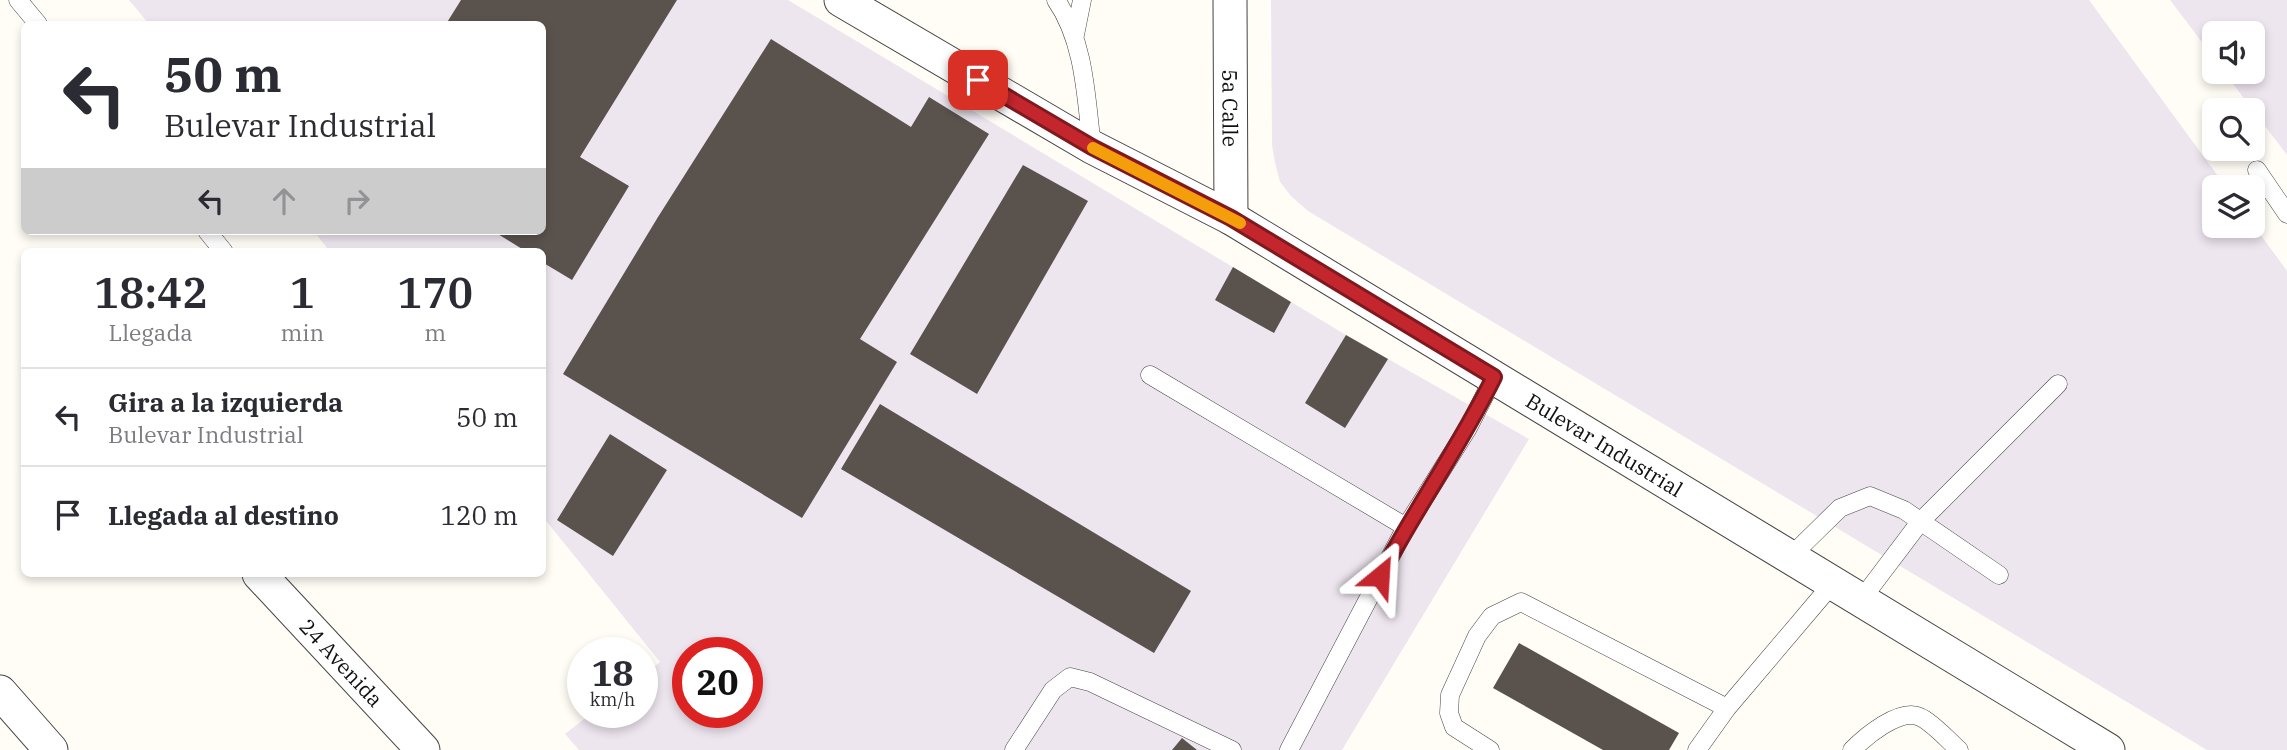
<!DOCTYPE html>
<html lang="es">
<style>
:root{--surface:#fff;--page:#f2f2f3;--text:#2b2b33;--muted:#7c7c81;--line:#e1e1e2}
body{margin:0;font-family:"IBM Plex Serif",serif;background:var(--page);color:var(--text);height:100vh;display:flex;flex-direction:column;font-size:26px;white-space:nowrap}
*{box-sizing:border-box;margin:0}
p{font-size:23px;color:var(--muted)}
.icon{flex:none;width:38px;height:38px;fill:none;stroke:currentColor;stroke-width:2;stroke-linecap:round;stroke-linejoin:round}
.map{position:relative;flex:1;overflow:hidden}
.side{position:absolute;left:21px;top:248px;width:525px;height:329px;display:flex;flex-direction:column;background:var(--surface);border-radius:10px;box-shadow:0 4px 10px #0003}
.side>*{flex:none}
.guide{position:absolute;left:21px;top:21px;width:525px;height:214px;border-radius:10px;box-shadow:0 4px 10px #0003;background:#fff;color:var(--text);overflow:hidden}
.tools{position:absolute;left:2202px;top:21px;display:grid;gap:14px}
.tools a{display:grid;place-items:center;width:63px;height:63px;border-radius:10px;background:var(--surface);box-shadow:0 4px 10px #0003;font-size:35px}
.speed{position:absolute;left:567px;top:637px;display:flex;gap:14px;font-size:35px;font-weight:700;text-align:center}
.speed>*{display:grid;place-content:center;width:91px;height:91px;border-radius:50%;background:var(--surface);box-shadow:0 4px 10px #0003;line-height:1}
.speed small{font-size:18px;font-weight:400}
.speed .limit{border:10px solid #d22;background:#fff;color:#111}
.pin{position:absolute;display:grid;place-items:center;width:60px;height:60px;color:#fff;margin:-30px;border-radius:14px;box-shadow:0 4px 10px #0006}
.me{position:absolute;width:77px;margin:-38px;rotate:27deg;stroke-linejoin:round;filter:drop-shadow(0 0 5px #0008)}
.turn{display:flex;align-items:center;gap:24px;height:147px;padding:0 28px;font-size:32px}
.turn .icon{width:91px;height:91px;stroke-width:2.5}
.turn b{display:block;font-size:49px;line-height:60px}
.lanes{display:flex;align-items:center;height:66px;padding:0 28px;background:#0003;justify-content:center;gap:35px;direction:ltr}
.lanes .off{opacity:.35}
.eta{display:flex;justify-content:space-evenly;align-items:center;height:119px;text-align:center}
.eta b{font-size:42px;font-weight:600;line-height:49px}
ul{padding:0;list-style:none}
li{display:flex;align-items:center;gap:21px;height:98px;padding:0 28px;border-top:2px solid var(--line)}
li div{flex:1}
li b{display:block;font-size:26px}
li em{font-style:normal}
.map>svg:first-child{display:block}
</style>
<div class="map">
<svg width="2287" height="750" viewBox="0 0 2287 750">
<rect width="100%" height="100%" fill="#fffdf5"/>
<path fill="#eee6ef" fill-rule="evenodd" d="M129 0H788L1346 335 1529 439 1342 750H579L565 734 593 712H642V676L660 662 543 517 542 252H330L314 231H542V24H149ZM688 653H747V712H688Z
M1271 0H2089L2226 187H2214V226H2252V223L2287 271V750H2207L1308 211 1291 196 1280 182 1275 163 1272 145Z
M2170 0H2287V155L2224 72H2252V33H2214V58Z"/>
<path fill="#5a524d" d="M461 0H677L580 157 629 186 572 280 542 262V252H527L493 231H542V24H446Z
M771 39 911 127 929 97 989 134 860 339 897 362 802 518 563 374 658 217Z
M1023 165 1088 201 977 394 910 354Z
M1233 267 1291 302 1274 333 1215 300Z
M1346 335 1388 359 1345 428 1305 403Z
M880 404 1191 591 1154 653 841 469Z
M610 434 667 470 613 556 557 520Z
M1519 643 1679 733 1669 750H1603L1493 688Z
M1182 738 1197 750H1172Z"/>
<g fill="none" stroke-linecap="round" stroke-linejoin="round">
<g stroke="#444" stroke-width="19">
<path id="lane" d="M18 0 38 24
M1056 0C1085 42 1086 98 1092 147
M1075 35 1082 0
M2257 170 2287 214
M207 231 224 252
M1150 375 1406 527
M1790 557 1840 508 1870 496 1904 510 1999 575
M1861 600 1920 522 2058 384
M1014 750 1053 690 1070 677 1090 682 1232 750
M1289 750 1406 527 1468 428 1494 377
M1490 750 1454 727 1449 713 1450 695 1477 636 1492 616 1521 602 1727 708
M1697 750 1727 708 1833 583
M1852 750C1865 737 1900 707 1920 717 1932 722 1949 741 1959 750"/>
</g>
<g stroke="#444" stroke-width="35">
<g id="street">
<path id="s1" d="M841 0 1092 147 1231 218 2108 750"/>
<path id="s2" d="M1230 0 1231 218"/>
<path id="s3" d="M259 574 423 750"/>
<path d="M0 692 51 750"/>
</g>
</g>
<use href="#lane" stroke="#fff" stroke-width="18"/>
<use href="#street" stroke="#fff" stroke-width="33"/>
</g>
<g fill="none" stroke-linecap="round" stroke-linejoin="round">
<g stroke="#7f191e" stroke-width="18">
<path id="route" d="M978 80 1092 147 1231 218 1494 377C1460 446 1416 508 1380 576"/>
</g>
<use href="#route" stroke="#c4262e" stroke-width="12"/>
<path stroke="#f59e0b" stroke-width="12" d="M1093 148 1240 223"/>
</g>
<g text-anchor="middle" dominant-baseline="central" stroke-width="7" stroke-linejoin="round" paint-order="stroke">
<g font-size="21" fill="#111" stroke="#fff">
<text stroke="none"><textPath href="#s2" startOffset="108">5a Calle</textPath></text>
<text stroke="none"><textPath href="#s1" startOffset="884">Bulevar Industrial</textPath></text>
<text stroke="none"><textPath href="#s3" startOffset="121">24 Avenida</textPath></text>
</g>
</g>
</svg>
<div class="tools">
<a><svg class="icon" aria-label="sound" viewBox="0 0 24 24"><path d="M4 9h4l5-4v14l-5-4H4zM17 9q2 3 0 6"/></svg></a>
<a><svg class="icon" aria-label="search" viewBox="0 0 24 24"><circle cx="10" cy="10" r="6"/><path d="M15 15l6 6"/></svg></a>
<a><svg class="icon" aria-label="layers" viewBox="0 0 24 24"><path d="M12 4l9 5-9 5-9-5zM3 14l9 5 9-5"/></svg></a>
</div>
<div class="speed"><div>18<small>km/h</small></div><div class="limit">20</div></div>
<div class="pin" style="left:978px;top:80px;background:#d93025"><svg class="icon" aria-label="arrive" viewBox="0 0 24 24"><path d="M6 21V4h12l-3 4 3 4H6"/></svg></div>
<svg class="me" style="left:1380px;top:576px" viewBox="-20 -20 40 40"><path d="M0-17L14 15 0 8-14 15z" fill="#c4262e" stroke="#fff" stroke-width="4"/></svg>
<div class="guide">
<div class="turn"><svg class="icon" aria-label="left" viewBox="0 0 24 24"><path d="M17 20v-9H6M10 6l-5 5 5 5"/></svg><div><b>50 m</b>Bulevar Industrial</div></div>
<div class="lanes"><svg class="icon" aria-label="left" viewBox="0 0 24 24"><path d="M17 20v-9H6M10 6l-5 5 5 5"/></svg><svg class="icon off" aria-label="ahead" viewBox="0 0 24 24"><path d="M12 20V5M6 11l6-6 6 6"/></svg><svg class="icon off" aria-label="right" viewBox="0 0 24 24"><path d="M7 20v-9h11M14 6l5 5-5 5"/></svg></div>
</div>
<section class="side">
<div class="eta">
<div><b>18:42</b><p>Llegada</p></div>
<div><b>1</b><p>min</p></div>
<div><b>170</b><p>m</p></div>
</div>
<ul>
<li><svg class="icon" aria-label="left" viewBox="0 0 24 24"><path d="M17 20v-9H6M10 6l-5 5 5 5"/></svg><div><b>Gira a la izquierda</b><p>Bulevar Industrial</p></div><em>50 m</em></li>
<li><svg class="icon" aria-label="arrive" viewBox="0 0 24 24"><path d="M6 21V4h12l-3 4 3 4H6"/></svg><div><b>Llegada al destino</b></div><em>120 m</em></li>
</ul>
</section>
</div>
